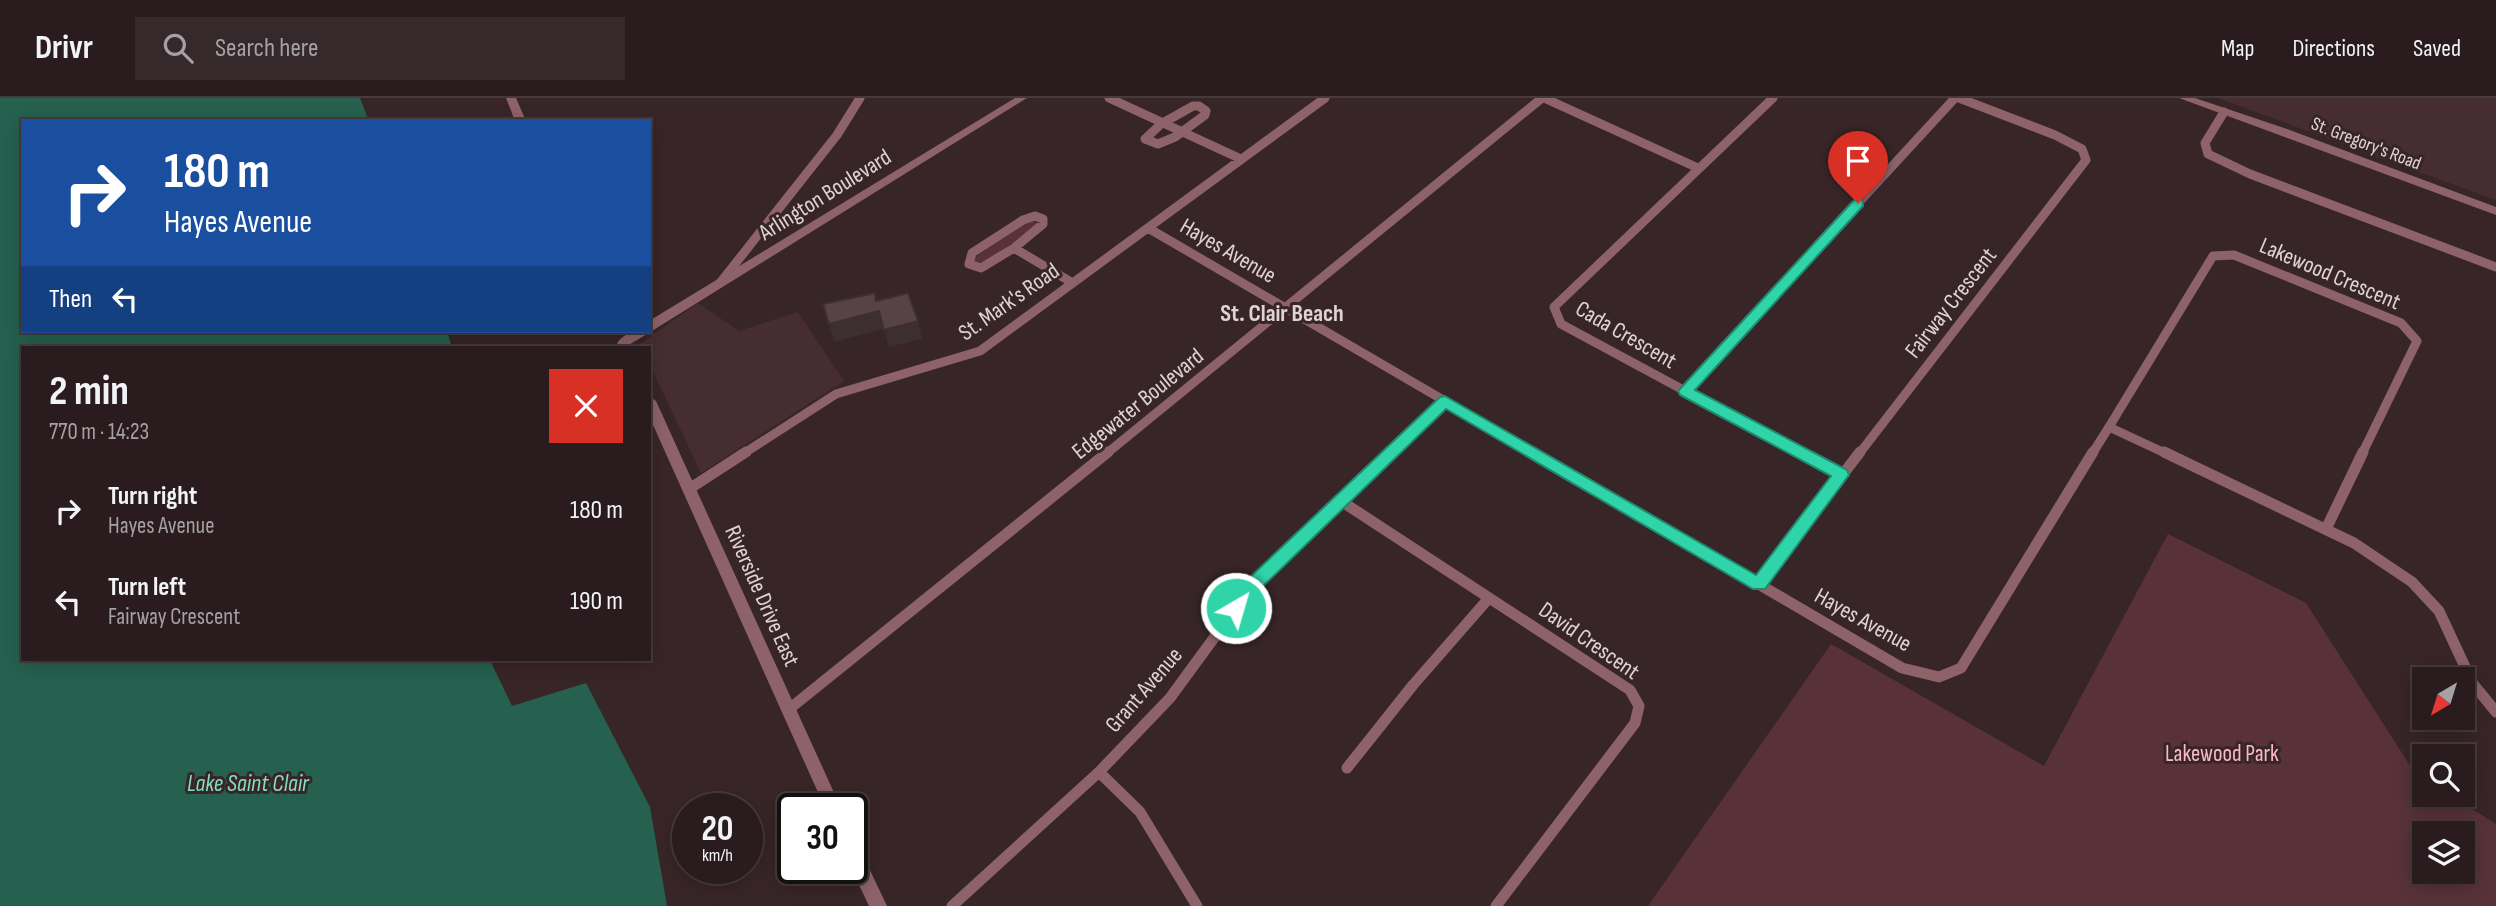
<!DOCTYPE html>
<meta charset="utf-8">
<style>
:root{--surface:#2a1c1e;--page:#36292b;--text:#f1f3f6;--muted:#a5a1a4;--line:#463a3c}
body{margin:0;font-family:"Sofia Sans Condensed",sans-serif;background:var(--page);color:var(--text);height:100vh;display:flex;flex-direction:column;font-size:26px;white-space:nowrap}
*{box-sizing:border-box;margin:0}
p{font-size:23px;color:var(--muted)}
.icon{flex:none;width:38px;height:38px;fill:none;stroke:currentColor;stroke-width:2;stroke-linecap:round;stroke-linejoin:round}
.map{position:relative;flex:1;overflow:hidden}
.sheet{position:absolute;left:21px;top:248px;width:630px;height:315px;display:flex;flex-direction:column;background:var(--surface);border-radius:0px;box-shadow:0 4px 18px #0003,0 0 0 2px var(--line)}
.sheet>*{flex:none}
.top-card{position:absolute;left:21px;top:21px;width:630px;height:214px;border-radius:0px;box-shadow:0 4px 18px #0003,0 0 0 2px var(--line);background:#1a4fa0;color:#fff;overflow:hidden}
.needle{width:46px;rotate:218deg}
.fabs{position:absolute;left:2412px;top:569px;display:grid;gap:14px}
.fabs a{display:grid;place-items:center;width:63px;height:63px;border-radius:0px;background:var(--surface);box-shadow:0 4px 18px #0003,0 0 0 2px var(--line);font-size:35px}
.speed{position:absolute;left:672px;top:695px;display:flex;gap:14px;font-size:35px;font-weight:700;text-align:center}
.speed>*{display:grid;place-content:center;width:91px;height:91px;border-radius:50%;background:var(--surface);box-shadow:0 4px 18px #0003,0 0 0 2px var(--line);line-height:1}
.speed small{font-size:18px;font-weight:400}
.speed .limit{border:4px solid #111;border-radius:10px;background:#fff;color:#111}
.pin{position:absolute;display:grid;place-items:center;width:60px;height:60px;color:#fff;margin:-72px -30px;border-radius:50% 50% 50% 0;rotate:-45deg;box-shadow:0 0 7px #0007}
.pin .icon{rotate:45deg}
.me{position:absolute;width:77px;margin:-38px;rotate:38deg;stroke-linejoin:round;filter:drop-shadow(0 0 5px #0008)}
.turn{display:flex;align-items:center;gap:24px;height:147px;padding:0 28px;font-size:32px}
.turn .icon{width:91px;height:91px;stroke-width:2.5}
.turn b{display:block;font-size:49px;line-height:60px}
.then{display:flex;align-items:center;height:66px;padding:0 28px;background:#0003;gap:14px;font-size:26px}
.round{display:grid;place-items:center;flex:none;width:74px;height:74px;border-radius:0px;background:var(--page)}
.headline{display:flex;align-items:center;justify-content:space-between;height:119px;padding:0 28px}
h1{font-size:42px;font-weight:700;line-height:52px}
ul{padding:0;list-style:none}
li{display:flex;align-items:center;gap:21px;height:91px;padding:0 28px}
li div{flex:1}
li b{display:block;font-size:26px}
li em{font-style:normal}
header{display:flex;align-items:center;gap:42px;box-sizing:border-box;height:98px;padding:0 35px;background:var(--surface);border-bottom:2px solid var(--line)}
header strong{font-size:33px}
nav{display:flex;gap:38px;margin-inline-start:auto;font-size:24px}
.search{width:490px;height:63px;background:var(--page);display:flex;align-items:center;gap:18px;box-sizing:border-box;padding:0 24px;border-radius:0px;color:var(--muted);font-size:26px}
.map>svg:first-child{display:block}
</style>
<header>
<strong>Drivr</strong>
<div class="search"><svg class="icon" aria-label="search" viewBox="0 0 24 24"><circle cx="10" cy="10" r="6"/><path d="M15 15l6 6"/></svg>Search here</div>
<nav><a>Map</a><a>Directions</a><a>Saved</a></nav>
</header>
<div class="map">
<svg width="2496" height="808" viewBox="0 0 2496 808">
<rect width="100%" height="100%" fill="#382528"/>
<path fill="#462d31" d="M2218 0H2496V102L2375 58Z
M698 205 739 233 798 214 844 283 701 375 649 265V250H642L640 246Z"/>
<path fill="#593239" fill-rule="evenodd" d="M1028 122 1039 125 988 163 978 165 973 161Z
M2168 436 2306 505 2409 666 2424 677V696L2450 697 2496 726V808H1648L1831 546 2044 668ZM2424 735H2462V774H2424Z"/>
<path fill="#26604e" d="M0 0H360L369 23H23V233H447L452 250H23V562H490L512 608 586 585 650 709 667 808H0Z"/>
<g fill="none" stroke-linecap="round" stroke-linejoin="round">
<path stroke="#8e6269" stroke-width="9" d="M1109 0 1241 61
M1544 0 1698 70
M1773 0 1554 209 1561 226 1802 356
M1193 8H1199L1206 13 1205 17 1175 39 1158 46 1145 41 1161 26Z
M2224 14 2205 45 2208 56 2250 76 2496 169
M1035 118 1043 121V126L1014 150 981 170 969 166 972 155 1023 122Z
M1148 130 1536 356
M1014 150 1071 184
M720 185 837 37 860 0
M1685 293 1955 0
M2109 329 2213 158 2234 157 2401 225 2417 243 2362 356
M743 356 836 296 980 253 1325 0
M1106 356 1542 0
M1389 356 1445 303
M1859 356 2086 62 2082 51 2055 37 1959 0
M2092 356 2109 329 2167 356"/>
<path stroke="#8e6269" stroke-width="11" d="M1533 354 1902 570 1939 579 1961 570 2093 354
M1799 354 1841 377
M2164 354 2354 445 2412 484 2439 513 2473 586 2496 614
M689 391 746 354
M1341 403 1630 592 1639 608 1635 625 1496 808
M2326 431 2363 354
M1759 486 1860 354
M788 612 1108 354
M1347 670 1413 587 1489 500
M1099 674 1140 714 1197 808
M952 808 1099 674 1170 600 1252 488 1391 354"/>
<path fill="#8e6269" fill-rule="evenodd" d="M506 0H516L526 23H515Z
M1015 0H1027L647 236 627 248H619L617 245C625 234 636 233 649 233V223Z
M2179 0H2195L2287 31 2496 109V117Z
M649 298 656 303 841 710H825L649 318Z
M852 745 858 747 887 808H869L851 770Z"/>
</g>
<path fill="#3d2f31" d="M879 213 884 231 834 244 829 226Z
M918 223 922 241 889 249 884 232Z"/>
<path fill="#574346" stroke="#3d2f31" stroke-width="2" d="M875 195 876 203 908 195 918 223 884 232 879 213 829 226 823 206Z"/>
<path fill="#30d4a9" stroke="#1f8a6e" stroke-width="2" d="M1858 101 1863 102V108L1695 292 1847 372 1849 377 1765 491H1753L1446 311 1258 493 1242 515H1230L1227 510 1246 483 1440 299 1445 298 1756 477 1831 378 1680 297 1678 293 1854 102Z"/>
<g text-anchor="middle" dominant-baseline="central" stroke-width="6" stroke-linejoin="round" paint-order="stroke">
<g font-size="19" fill="#e0d3d4" stroke="#382528">
<text transform="translate(2366 46) rotate(21)">St. Gregory's Road</text>
</g>
<g font-size="23" fill="#e0d3d4" stroke="#382528">
<text transform="translate(825 97) rotate(-32)">Arlington Boulevard</text>
<text transform="translate(1228 153) rotate(30)">Hayes Avenue</text>
<text transform="translate(2330 176) rotate(23)">Lakewood Crescent</text>
<text transform="translate(1009 204) rotate(-35)">St. Mark's Road</text>
<text transform="translate(1951 205) rotate(-52)">Fairway Crescent</text>
<text transform="translate(1626 237) rotate(30)">Cada Crescent</text>
<text transform="translate(1138 306) rotate(-39)">Edgewater Boulevard</text>
<text transform="translate(762 498) rotate(66)">Riverside Drive East</text>
<text transform="translate(1863 522) rotate(29)">Hayes Avenue</text>
<text transform="translate(1589 543) rotate(35)">David Crescent</text>
<text transform="translate(1144 592) rotate(-49)">Grant Avenue</text>
</g>
<g font-size="23" fill="#fdbac5" stroke="#382528">
<text x="2222" y="656">Lakewood Park</text>
</g>
<g font-size="24" font-weight="bold" fill="#e0d3d4" stroke="#382528">
<text x="1282" y="215">St. Clair Beach</text>
</g>
<g font-size="24" font-style="italic" fill="#83debf" stroke="#382528">
<text x="248" y="685">Lake Saint Clair</text>
</g>
</g>
</svg>
<div class="fabs">
<a><svg class="needle" viewBox="-14 -14 28 28"><path d="M0-13l5 13h-10z" fill="#e53935"/><path d="M0 13l5-13h-10z" fill="#a5a1a4"/></svg></a>
<a><svg class="icon" aria-label="search" viewBox="0 0 24 24"><circle cx="10" cy="10" r="6"/><path d="M15 15l6 6"/></svg></a>
<a><svg class="icon" aria-label="layers" viewBox="0 0 24 24"><path d="M12 4l9 5-9 5-9-5zM3 14l9 5 9-5"/></svg></a>
</div>
<div class="speed"><div>20<small>km/h</small></div><div class="limit">30</div></div>
<div class="pin" style="left:1858px;top:105px;background:#d93025"><svg class="icon" aria-label="arrive" viewBox="0 0 24 24"><path d="M6 21V4h12l-3 4 3 4H6"/></svg></div>
<svg class="me" style="left:1236px;top:510px" viewBox="-20 -20 40 40"><circle r="17" fill="#30d4a9" stroke="#fff" stroke-width="3"/><path d="M0-11L8 9 0 5-8 9z" fill="#fff"/></svg>
<div class="top-card">
<div class="turn"><svg class="icon" aria-label="right" viewBox="0 0 24 24"><path d="M7 20v-9h11M14 6l5 5-5 5"/></svg><div><b>180 m</b>Hayes Avenue</div></div>
<div class="then">Then<svg class="icon" aria-label="left" viewBox="0 0 24 24"><path d="M17 20v-9H6M10 6l-5 5 5 5"/></svg></div>
</div>
<section class="sheet">
<div class="headline"><div><h1>2 min</h1><p>770 m · 14:23</p></div><a class="round" style="background:#d93025;color:#fff"><svg class="icon" aria-label="close" viewBox="0 0 24 24"><path d="M6 6l12 12M18 6L6 18"/></svg></a></div>
<ul>
<li><svg class="icon" aria-label="right" viewBox="0 0 24 24"><path d="M7 20v-9h11M14 6l5 5-5 5"/></svg><div><b>Turn right</b><p>Hayes Avenue</p></div><em>180 m</em></li>
<li><svg class="icon" aria-label="left" viewBox="0 0 24 24"><path d="M17 20v-9H6M10 6l-5 5 5 5"/></svg><div><b>Turn left</b><p>Fairway Crescent</p></div><em>190 m</em></li>
</ul>
</section>
</div>
